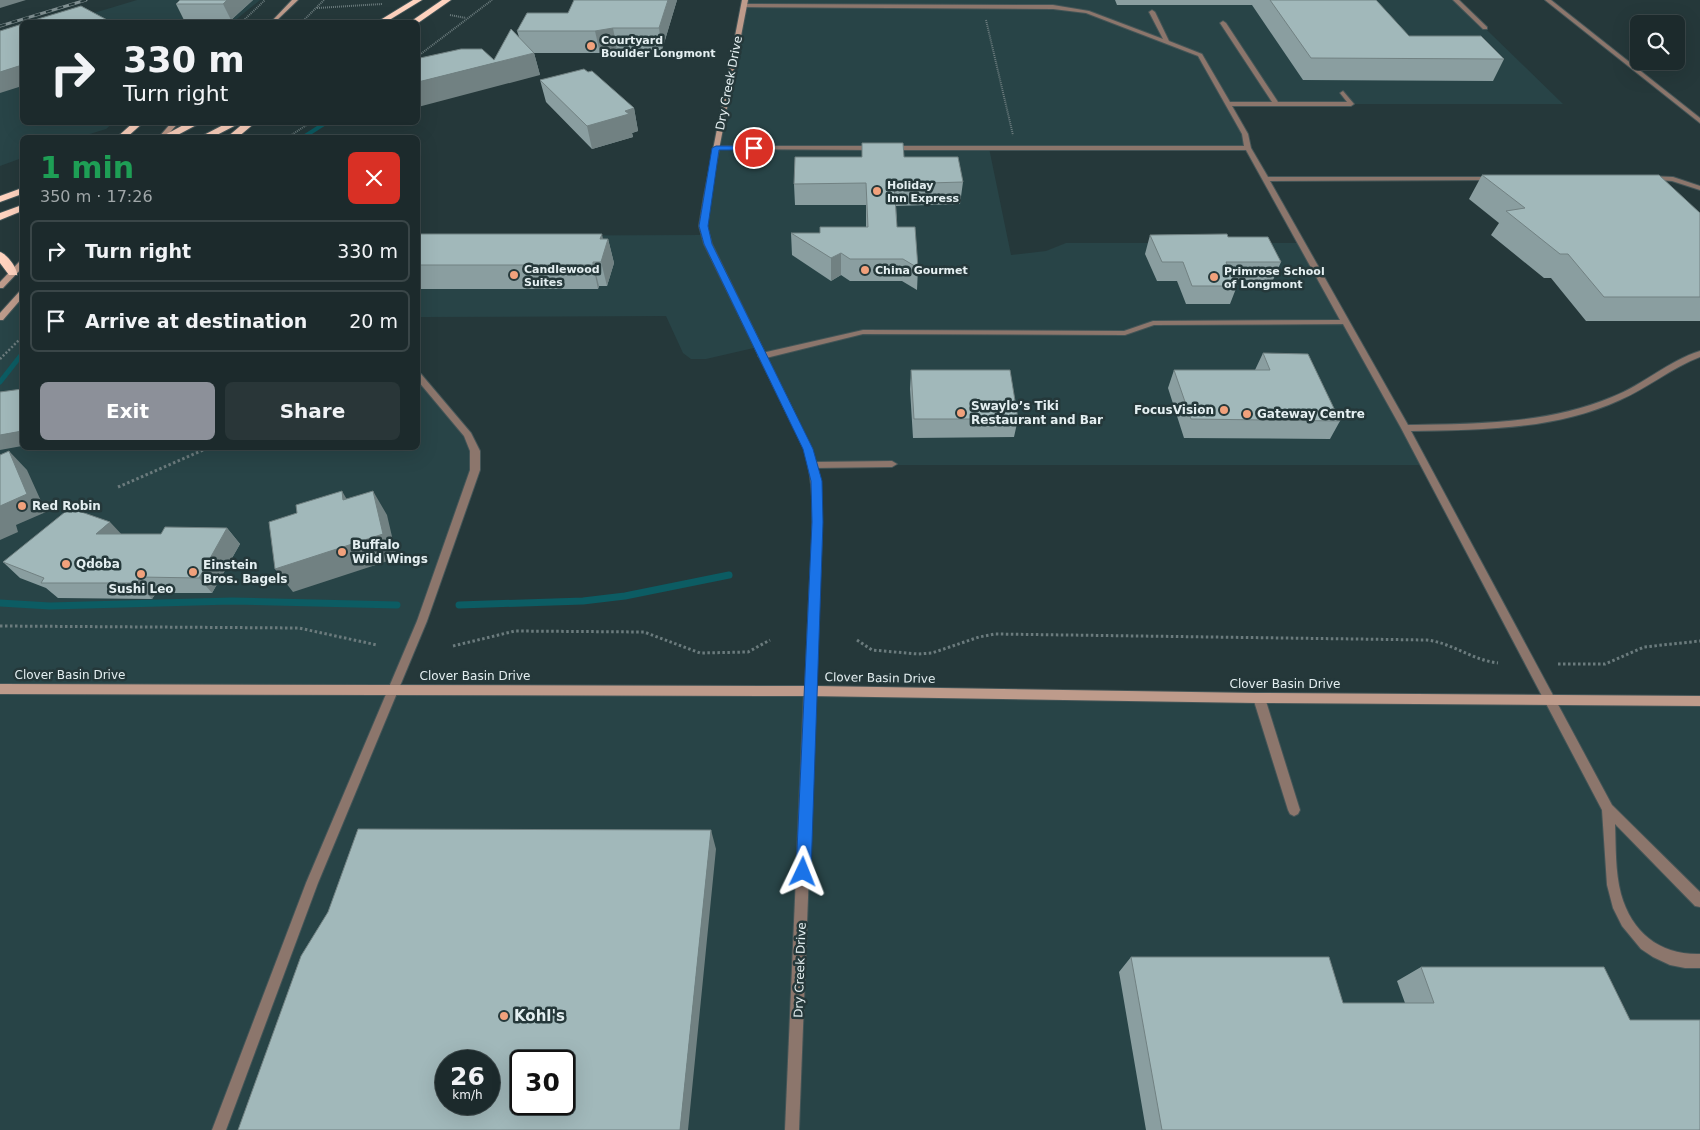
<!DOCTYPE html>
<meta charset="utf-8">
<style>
:root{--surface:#1c2a2c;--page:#293638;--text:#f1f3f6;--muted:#a0a7a9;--line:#3a4648;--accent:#8c9099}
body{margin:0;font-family:"DejaVu Sans",sans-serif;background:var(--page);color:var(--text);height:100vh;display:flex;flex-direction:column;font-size:19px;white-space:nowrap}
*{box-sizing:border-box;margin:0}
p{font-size:16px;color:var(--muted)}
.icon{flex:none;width:28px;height:28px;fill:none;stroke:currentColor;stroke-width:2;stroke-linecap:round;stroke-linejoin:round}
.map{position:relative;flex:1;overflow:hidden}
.drawer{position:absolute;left:20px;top:135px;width:400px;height:315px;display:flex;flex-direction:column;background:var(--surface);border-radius:8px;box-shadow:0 5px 20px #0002,0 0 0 1px var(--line)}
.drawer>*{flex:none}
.top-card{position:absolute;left:20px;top:20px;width:400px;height:105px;border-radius:8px;box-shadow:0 5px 20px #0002,0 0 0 1px var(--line);background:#1c2a2c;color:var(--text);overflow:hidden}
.tools{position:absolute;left:1630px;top:15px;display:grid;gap:10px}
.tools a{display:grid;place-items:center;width:55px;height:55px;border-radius:8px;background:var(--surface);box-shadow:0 5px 20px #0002,0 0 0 1px var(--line);font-size:25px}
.speed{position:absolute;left:435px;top:1050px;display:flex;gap:10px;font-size:25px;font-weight:700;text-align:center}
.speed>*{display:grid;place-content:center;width:65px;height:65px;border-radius:50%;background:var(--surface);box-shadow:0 5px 20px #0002,0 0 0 1px var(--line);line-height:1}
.speed small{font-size:12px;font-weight:400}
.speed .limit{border:2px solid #111;border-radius:8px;background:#fff;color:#111}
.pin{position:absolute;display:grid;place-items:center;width:42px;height:42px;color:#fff;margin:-21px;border:2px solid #fff;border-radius:50%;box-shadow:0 1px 5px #0007}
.me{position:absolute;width:55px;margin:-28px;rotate:2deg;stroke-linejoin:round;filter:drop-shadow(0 0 4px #0008)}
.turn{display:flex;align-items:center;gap:18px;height:105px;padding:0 20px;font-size:22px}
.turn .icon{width:65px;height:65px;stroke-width:2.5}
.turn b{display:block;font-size:35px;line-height:42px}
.round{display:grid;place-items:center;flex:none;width:52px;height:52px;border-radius:8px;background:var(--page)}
.summary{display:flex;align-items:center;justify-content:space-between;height:85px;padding:0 20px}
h1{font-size:30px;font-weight:700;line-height:38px;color:#1e9e55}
.primary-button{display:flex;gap:10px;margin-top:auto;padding:10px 20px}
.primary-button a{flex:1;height:58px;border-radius:8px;background:var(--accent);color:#fff;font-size:20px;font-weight:700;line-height:58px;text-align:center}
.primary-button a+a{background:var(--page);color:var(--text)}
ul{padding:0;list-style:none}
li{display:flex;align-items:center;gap:15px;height:62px;margin:0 10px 8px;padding:0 10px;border:2px solid var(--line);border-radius:8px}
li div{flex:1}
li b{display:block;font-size:19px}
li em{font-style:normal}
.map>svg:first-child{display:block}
</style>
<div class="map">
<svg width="1700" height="1130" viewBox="0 0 1700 1130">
<rect width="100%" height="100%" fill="#25383a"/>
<path fill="#284447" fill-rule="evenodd" d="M137 0H260L233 22H64Z
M745 0H1456L1563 104H1229L1248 148H989L1011 255 1046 251 1066 243H1302L1425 465H813L758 347 706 359H691L683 353 666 316 418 317V236L704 235 703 226Z
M22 35V122L113 123 106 129 80 137 22 138V158L0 166V42Z
M22 295V448H418V374L462 426 476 457 396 688 0 686V318Z
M0 690 1700 702V1130H0ZM446 1061H489V1104H446ZM521 1061H564V1104H521Z"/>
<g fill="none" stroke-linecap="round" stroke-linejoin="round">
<path stroke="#0c5c63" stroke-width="4" d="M302 138 327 122"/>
<path stroke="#0c5c63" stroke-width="5" d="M0 382 22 354"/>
<path stroke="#0c5c63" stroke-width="7" d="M0 603 50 606 232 601 397 605
M459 605 583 601 625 596 729 575"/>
<g stroke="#445557" stroke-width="2">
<path id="lane" d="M1453 0H1459L1487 27V29H1483Z
M1545 0H1551L1700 118V123Z
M744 4 1053 5 1089 11 1163 39 1149 12 1152 10 1155 12 1169 41 1202 54 1230 102H1272L1220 23 1223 21 1226 23 1278 102H1347L1340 93 1343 91 1354 104 1351 106H1232L1248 134 1251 148 1268 177H1494V179L1492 180 1270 181 1408 425C1477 424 1547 424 1612 397 1643 385 1668 361 1700 351V357C1671 368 1648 388 1620 400 1555 430 1481 430 1411 431L1612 805 1700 892V907L1695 906 1615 824C1616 847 1615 871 1621 894 1632 933 1660 955 1700 954V968H1685L1670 965 1653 957 1641 949 1622 926 1613 908 1607 885 1602 810 1401 428 1343 324 1154 325 1125 335 863 334 762 359 758 356 762 353 863 330 1124 331 1153 321 1340 320 1246 150H891L888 148 891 146H1244L1242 134 1198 56 1086 13 1053 9 742 7Z
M716 146H874L877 148 874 150 714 149 713 148Z
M1649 176 1673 177 1700 186V190L1672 181 1647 179V177Z
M418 373 421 374 471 433 480 451V470L427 621 318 883 226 1130H212L306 883 417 621 470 470V451L464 436 418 381Z
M892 461 897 464 892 467 813 468 808 465 813 462Z
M1259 693 1263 695 1265 698 1300 810 1298 814 1294 816 1290 814 1288 810 1253 698 1255 695Z"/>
</g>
<g stroke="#445557" stroke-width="2">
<path id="street" d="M810 686 814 688 816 691 799 1130H785L804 691 806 688Z"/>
</g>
<g stroke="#445557" stroke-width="2">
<path id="secondary" d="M292 0H298L275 22H271Z
M742 0H748L710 196 707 226 712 244 812 449C826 492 822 534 820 579 818 615 817 650 816 686L1256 693 1700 696V706L1256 703 810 696 0 694V684L805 686C807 650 808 614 810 579 812 534 817 492 804 449L704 244 699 226 704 196Z
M172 122H179L165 138H158Z
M19 262H22V268L3 288H0V282Z
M19 292H22V298L3 320H0V313Z"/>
</g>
<g stroke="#445557" stroke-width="2">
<path id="highway" d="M413 0H422L386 22H377Z
M442 0H451L418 23 410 22Z
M134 122H144L126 138H116Z
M189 122H202L172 138H159Z
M229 122H242L211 138H198Z
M245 122H256L237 138H226Z
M22 188V194L0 202V196Z
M22 205V211L0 220V213Z
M0 252C7 254 18 269 17 275H9L0 263Z"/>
</g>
<path stroke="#6b7b7d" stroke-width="2" stroke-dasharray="1 1" stroke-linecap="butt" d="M317 8 382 4
M450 15 466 18
M986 20 1013 135
M242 22 265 0
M302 22 324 0
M418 56 492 0
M287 138 311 122"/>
<path stroke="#6b7b7d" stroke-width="2.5" stroke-dasharray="2 2" stroke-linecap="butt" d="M0 359 22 337"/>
<path stroke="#6b7b7d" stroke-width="3" stroke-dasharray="2.5 2.5" stroke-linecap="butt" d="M118 487 208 448
M0 626 299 628 377 645
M857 640 872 650 918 654 932 653 979 637 995 634 1427 640C1452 643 1472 660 1498 663
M453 646 515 631 644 632 700 653 748 652 770 640
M1558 664H1605L1644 647 1700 641"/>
<use href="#lane" fill="#8c766c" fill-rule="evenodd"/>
<use href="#street" fill="#8c766c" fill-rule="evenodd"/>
<use href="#secondary" fill="#be9b8b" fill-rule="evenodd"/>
<use href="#highway" fill="#ffd3bf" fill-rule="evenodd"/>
<g stroke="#808f91" stroke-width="3">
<path id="rail" d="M0 26 86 0"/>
</g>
<use href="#rail" stroke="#25383a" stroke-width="2" stroke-dasharray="6" stroke-linecap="butt"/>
</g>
<path fill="#8a9ea0" d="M180 0H253L231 20H184L176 4Z
M677 0 662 50H617L600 53H534L540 75 494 60 519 37 517 31 568 13Z
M1115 0H1376L1409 36 1504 59 1493 81 1303 80 1252 5H1117Z
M588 72 634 108 638 131 632 133 633 137 592 149 546 102 540 80Z
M904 157 963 182 960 204 896 206 897 227 918 268 917 290 902 281H850L841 275 831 281 792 255 791 233H820L866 227V205H795L794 184Z
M1482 175 1700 213V321H1586L1551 278H1544L1491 235 1499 223 1469 199Z
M418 234 608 239 614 263 607 286H599L598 289H418Z
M1150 235 1228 237 1281 262 1273 280H1235L1237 286 1230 304H1186L1177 281H1157L1145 254Z
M1263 353 1340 421 1330 439 1184 438 1168 388 1174 370H1255Z
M911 370 1018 419 1014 437 913 438 910 389Z
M227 528 240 544 212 593H156L152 599 58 598 46 588 20 578 3 562 121 534H161Z
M1131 957 1343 1003H1405L1397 981 1421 967 1630 1020 1700 1130H1146L1119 972Z"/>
<path fill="#718182" d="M0 0H26L0 8Z
M227 0H253L231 20 223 4Z
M668 0H677L662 50 659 28Z
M613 28 617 50 600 53 595 31Z
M534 53 540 75 418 107V82Z
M22 65V86L0 93V72Z
M634 108 638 131 632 133 633 137 592 149 587 126 625 111Z
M602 234 605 249 608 239 614 263 607 286 601 262 600 239Z
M841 253V275L831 281V258Z
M593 262 599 286 598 289 593 265Z
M22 431V446L0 450V435Z
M9 451 27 470 46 512 16 525 18 532 0 540V506Z
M342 491 356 515 343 500Z
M373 491 387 515 397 558 293 592 275 569Z
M110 522 125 538 96 534Z
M227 528 240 544 212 593 199 578Z
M140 577 156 593 152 599 137 583Z
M711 830 716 849 688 1130H680Z"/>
<path fill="#a1b8ba" stroke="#718182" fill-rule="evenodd" d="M180 0H227L223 4H176Z
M574 0H668L659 28H613L595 31H517L527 13H568Z
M1270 0H1376L1409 36H1481L1504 59 1311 58Z
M81 6 111 22H28Z
M22 24V65L0 72V31Z
M511 29 534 53 418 82V60L420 58 461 49H482L494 60Z
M584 69 588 72 592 71 634 108 625 111 629 114 587 126 540 80Z
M862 143H903L904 157H958L963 182 894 184 897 227H915L918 268 903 259H850L841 253 831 258 791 233H820V227H868L866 183 794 184 795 157H862Z
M1482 175H1659L1700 213V297H1604L1568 254H1560L1506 211 1525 208Z
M418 234H602L600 239H608L601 262H593V265H418Z
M1227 234 1228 237H1268L1281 262H1226L1237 286H1192L1183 262H1162L1150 235Z
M1263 353 1308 354 1340 421 1191 419 1174 370H1270Z
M911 370H1010L1018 419H914Z
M22 389V431L0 435V392Z
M9 451 27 494 0 506V455Z
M342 491 343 500 373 491 383 534 275 569 269 522 297 513 296 505Z
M70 508 110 522 96 534H161L165 527 227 528 199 578 140 577 137 583H41L44 578 3 562Z
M358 829 711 830 680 1130H238L301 956 328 912ZM446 1061H489V1104H446ZM521 1061H564V1104H521Z
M1131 957H1329L1343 1003H1434L1421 967H1604L1630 1020H1700V1130H1162Z"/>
<path fill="#1a73e8" stroke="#114b97" d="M716 146H754L758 148 754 150H719L708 226 712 244 813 449 822 481 823 522 811 872 808 877 803 879 798 877 796 872 812 522 811 481 803 449 704 244 699 226 712 148Z"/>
<g fill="#f1a17c" stroke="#25383a" stroke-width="2">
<circle cx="591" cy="46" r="5"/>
<circle cx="877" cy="191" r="5"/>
<circle cx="865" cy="270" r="5"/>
<circle cx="514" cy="275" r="5"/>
<circle cx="1214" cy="277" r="5"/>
<circle cx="1224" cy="410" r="5"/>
<circle cx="961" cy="413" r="5"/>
<circle cx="1247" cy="414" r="5"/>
<circle cx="22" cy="506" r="5"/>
<circle cx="342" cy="552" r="5"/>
<circle cx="66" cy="564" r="5"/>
<circle cx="193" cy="572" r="5"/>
<circle cx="141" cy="574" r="5"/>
<circle cx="504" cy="1016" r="5"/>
</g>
<g text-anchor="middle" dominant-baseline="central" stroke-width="5" stroke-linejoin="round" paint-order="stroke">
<g font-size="11" font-weight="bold" fill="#e4eff1" stroke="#25383a" text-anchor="start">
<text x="601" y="40">Courtyard<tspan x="601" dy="13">Boulder Longmont</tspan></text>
<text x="887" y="185">Holiday<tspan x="887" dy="13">Inn Express</tspan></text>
<text x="524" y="269">Candlewood<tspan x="524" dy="13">Suites</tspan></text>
<text x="875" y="270">China Gourmet</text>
<text x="1224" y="271">Primrose School<tspan x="1224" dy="13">of Longmont</tspan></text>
</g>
<g font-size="12" fill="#e4eff1" stroke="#25383a">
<text transform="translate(729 83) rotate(-79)">Dry Creek Drive</text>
<text x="70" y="675">Clover Basin Drive</text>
<text x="475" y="676">Clover Basin Drive</text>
<text transform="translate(880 678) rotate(1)">Clover Basin Drive</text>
<text x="1285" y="684">Clover Basin Drive</text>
<text transform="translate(800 970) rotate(-88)">Dry Creek Drive</text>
</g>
<g font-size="12" font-weight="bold" fill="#e4eff1" stroke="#25383a" text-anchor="start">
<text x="971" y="406">Swaylo’s Tiki<tspan x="971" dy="14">Restaurant and Bar</tspan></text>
<text x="1214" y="410" text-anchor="end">FocusVision</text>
<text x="1257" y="414">Gateway Centre</text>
<text x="32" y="506">Red Robin</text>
<text x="352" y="545">Buffalo<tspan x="352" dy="14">Wild Wings</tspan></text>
<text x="76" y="564">Qdoba</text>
<text x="203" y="565">Einstein<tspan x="203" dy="14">Bros. Bagels</tspan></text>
<text x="141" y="589" text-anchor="middle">Sushi Leo</text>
</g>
<g font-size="15" font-weight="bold" fill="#e4eff1" stroke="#25383a" text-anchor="start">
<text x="514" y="1016">Kohl's</text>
</g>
</g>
</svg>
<div class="tools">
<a><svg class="icon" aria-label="search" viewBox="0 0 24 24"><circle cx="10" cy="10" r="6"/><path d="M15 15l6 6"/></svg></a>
</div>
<div class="speed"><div>26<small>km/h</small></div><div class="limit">30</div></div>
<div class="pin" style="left:754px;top:148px;background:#d93025"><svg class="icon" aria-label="arrive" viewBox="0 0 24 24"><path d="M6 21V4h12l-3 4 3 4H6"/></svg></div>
<svg class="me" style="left:803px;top:872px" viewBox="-20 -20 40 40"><path d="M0-17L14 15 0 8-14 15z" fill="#1a73e8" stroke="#fff" stroke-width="4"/></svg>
<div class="top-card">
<div class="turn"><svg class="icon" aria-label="right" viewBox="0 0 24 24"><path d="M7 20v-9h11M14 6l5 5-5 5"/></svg><div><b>330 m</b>Turn right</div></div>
</div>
<section class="drawer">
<div class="summary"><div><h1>1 min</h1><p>350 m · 17:26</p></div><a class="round" style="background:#d93025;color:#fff"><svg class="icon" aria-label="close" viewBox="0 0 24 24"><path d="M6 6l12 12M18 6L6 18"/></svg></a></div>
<ul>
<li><svg class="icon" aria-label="right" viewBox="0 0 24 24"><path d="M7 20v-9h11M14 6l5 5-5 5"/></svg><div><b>Turn right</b></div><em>330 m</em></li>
<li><svg class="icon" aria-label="arrive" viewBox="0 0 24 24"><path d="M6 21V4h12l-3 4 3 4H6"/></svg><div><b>Arrive at destination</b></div><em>20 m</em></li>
</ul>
<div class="primary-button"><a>Exit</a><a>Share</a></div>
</section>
</div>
